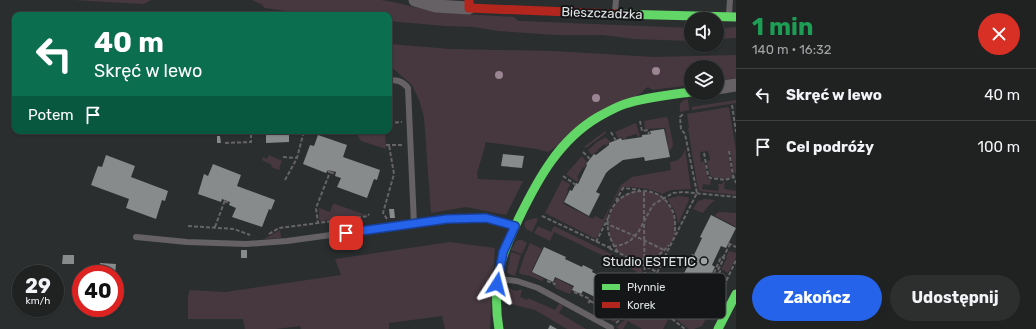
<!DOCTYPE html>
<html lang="pl">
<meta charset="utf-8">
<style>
:root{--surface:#202222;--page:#2d2f2f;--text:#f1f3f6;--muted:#a2a4a5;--line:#3d3f40;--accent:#2563eb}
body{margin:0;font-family:Rubik,sans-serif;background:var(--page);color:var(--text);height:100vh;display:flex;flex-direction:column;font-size:15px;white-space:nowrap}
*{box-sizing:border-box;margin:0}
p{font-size:13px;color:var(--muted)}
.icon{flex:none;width:22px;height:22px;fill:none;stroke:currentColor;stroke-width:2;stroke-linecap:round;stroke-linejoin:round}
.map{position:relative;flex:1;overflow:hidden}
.details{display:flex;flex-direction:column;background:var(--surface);width:300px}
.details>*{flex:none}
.hud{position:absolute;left:12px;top:12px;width:380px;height:122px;border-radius:8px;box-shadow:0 1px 3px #0004,0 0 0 1px var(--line);background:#0b6e4f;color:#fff;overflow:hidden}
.buttons{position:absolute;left:684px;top:12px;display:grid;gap:8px}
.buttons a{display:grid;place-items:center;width:40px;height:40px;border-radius:50%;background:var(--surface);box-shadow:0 1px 3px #0004,0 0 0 1px var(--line);font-size:20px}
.speed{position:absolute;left:12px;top:265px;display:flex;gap:8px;font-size:20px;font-weight:700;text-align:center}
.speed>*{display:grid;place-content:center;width:52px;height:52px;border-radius:50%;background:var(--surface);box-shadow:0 1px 3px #0004,0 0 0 1px var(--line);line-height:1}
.speed small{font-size:10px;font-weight:400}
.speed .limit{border:6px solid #d22;background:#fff;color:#111}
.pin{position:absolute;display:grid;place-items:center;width:34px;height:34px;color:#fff;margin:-17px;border-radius:8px;box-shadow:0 2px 6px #0006}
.me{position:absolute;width:44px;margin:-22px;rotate:9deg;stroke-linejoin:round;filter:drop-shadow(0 0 3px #0008)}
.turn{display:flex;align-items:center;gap:14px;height:84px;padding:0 16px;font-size:18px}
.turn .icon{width:52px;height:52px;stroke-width:2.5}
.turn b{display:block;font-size:28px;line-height:34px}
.then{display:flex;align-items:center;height:38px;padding:0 16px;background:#0003;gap:8px;font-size:15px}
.round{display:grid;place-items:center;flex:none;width:42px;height:42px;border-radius:21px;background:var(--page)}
.headline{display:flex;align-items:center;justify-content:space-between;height:68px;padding:0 16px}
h1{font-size:24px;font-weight:700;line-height:30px;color:#1e9e55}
.primary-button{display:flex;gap:8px;margin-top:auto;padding:8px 16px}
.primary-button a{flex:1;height:46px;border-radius:24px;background:var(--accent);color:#fff;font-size:16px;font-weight:700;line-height:46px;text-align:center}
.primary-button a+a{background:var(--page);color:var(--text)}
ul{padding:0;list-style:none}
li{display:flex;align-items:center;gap:12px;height:52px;padding:0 16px;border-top:1px solid var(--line)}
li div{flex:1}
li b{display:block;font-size:15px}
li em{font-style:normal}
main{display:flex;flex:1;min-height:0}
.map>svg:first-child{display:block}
</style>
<main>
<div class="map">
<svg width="736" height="329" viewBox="0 0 736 329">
<rect width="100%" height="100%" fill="#2a2e2e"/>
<path fill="#473840" d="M73 0H151L144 4Z
M252 0H381C402 3 421 10 442 12 466 15 490 15 514 17L518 21H521L691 28V41L634 39 603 35H557L498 31 474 27 445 26 389 21V15H316L265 8 261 4Z
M736 27V38L717 39V29Z
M389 44 451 49 554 51 654 57 736 55V78L717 81V67H691V85L653 90 648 87 645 89 641 93 548 152 537 149 485 142V146L477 173 478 179 523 181 506 215 466 207 431 213 424 117 419 100 412 85 389 65Z
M688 99 689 110 680 112C679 104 680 101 688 99Z
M736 100V103L692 110V107Z
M729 107 736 151V173L734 174 730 151H728L732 176 726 179 712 177 710 175 707 161 710 160 708 151 700 152 701 162 704 161 708 179 711 180 710 185 703 184 702 189 718 191 719 186H718V184H722L723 182H725L724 188 725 189 736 191V195L699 191 697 184 688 128 689 127 687 114Z
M666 117 668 119 673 144 672 148 669 151 665 128 645 129 644 121Z
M636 123 640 136 638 137 637 134 626 137V139H623L622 137 618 138 615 132Z
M355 131H385L386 149 361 141Z
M605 131 606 133 586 148 584 147Z
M606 137 609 141 610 140 611 142 608 143V144L606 146 605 144 597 150 598 151 594 153 592 155 588 150 597 142Z
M685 148 691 189 671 190 662 194C650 188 635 187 622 187L609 209 607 216 596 239 545 213 562 180 570 184 567 190 568 191 563 203 566 205 593 219 595 216 603 220 621 185 632 177 671 170 670 162C679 161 683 157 685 148Z
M269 155 282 161 279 168 280 169 279 170 271 167 272 165 262 160 263 157 267 159Z
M582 156 587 162 585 164 586 165 584 168 583 167 577 177 579 179 577 182 566 174Z
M635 191C643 191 652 191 659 195 671 201 678 222 675 235 672 245 657 259 647 260 638 260 624 258 618 252 616 250 614 247 613 244 605 229 608 211 619 199 623 195 630 193 635 191Z
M678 196 687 197 689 198V200L678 224C677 214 673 207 667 199Z
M705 199 715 200 709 205 703 213 693 209 698 201Z
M333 204H335L366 215 321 221 319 219V208L330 212Z
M719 212 736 213V227L715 216 716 214Z
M535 218 538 219 532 232 526 229 524 224 526 221Z
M538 226 551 232 554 226 642 269V298L614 322 604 316 608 310 620 315 633 289 631 287 637 272 554 232 550 241 534 233Z
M280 230 281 237 280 238 264 239Z
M519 240H522L527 243 522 254 511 250 516 241Z
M450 242 495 248 490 329H445L442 316 389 323V329H301L300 326 276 329H245L243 319H188V296L190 290 225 292 341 275 335 259Z
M530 243 542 249 531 272 544 279 542 281 530 276 520 274 519 272 525 254Z
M729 251 736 253V257L728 273 721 269 727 258 726 257Z
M511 252 521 255 515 276 509 274 507 272Z
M556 278 573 287 570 294 555 288 557 284 554 282Z
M508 288 512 289V290L518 291V290H522L520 297 527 300 528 298 555 310 559 304H560L562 305 563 306 559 313 586 329H567L535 310 507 303 505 301V290Z
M654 294 668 300 667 304 693 317 700 305 711 309 702 326 694 329H689L651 300 650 298 651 296H653Z
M645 304H647L668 320 663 329H642L628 321 623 329H619L616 327Z"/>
<path fill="#888b8b" d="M664 129 670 157 645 161 644 157 623 160 609 170 606 173 596 192 600 194 589 216 564 202 570 190 572 191 576 183 578 184 587 165 586 164 594 154 596 155 609 145V143L621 138 622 140 642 137V135L651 134 650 131Z
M266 131H289V142L266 143Z
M318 135 347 145 343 157 380 170 377 180 374 179 367 198 337 187 341 178 335 176 336 172 328 170 326 173 303 164 310 145 314 146Z
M217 136H220L221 143H217Z
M503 154 524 156 522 168 501 166Z
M106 155 135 166 131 177 168 191 165 201 162 200 156 219 126 208 129 199 91 185 98 166 102 167Z
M213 164 241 175 237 186 275 200 271 210 269 209 262 227 232 217 236 208 229 205 230 202 222 199 221 202 198 194 204 174 208 176Z
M389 209H394L395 218H390Z
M711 215 736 228 726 248 721 246 712 265 715 267 711 275 708 274 699 292 704 295 693 316 668 304 679 282H680L688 265H687L692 254 694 255 702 238 700 237Z
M544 247 566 257 565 259 582 267 583 265 593 270 592 272 610 281 611 279 632 289 620 314 599 304 601 300 583 291 581 294 572 290 574 286 555 277 553 282 532 272Z
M241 250H247V258H241Z
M63 255H74V264H62Z
M100 263 116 264 115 274H99Z
M550 325 557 329H548Z"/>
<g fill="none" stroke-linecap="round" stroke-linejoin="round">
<path stroke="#666466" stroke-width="2" stroke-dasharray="4 2" stroke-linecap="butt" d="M732 105 736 132
M640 121 642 131 648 130 649 134
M389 123 402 122
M611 132 616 141
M225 143 251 142V131
M386 145H402
M729 151 733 175 736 183
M583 152 590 159
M704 153 708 175 710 178 725 180 734 177
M283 157 297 158
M329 170V172H330L316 208 318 223 368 216 369 214
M330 172 335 174
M563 176 576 185
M285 180 297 158 304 131
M224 201 230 203
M616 201 623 188 640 190
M542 216 608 247 621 245 626 243 631 240 639 231 650 210 654 204 673 193 683 192 736 197
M387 219 383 213 394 174 389 145
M644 220V191
M605 223 635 236 664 250
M644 224 645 298 685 329
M188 226 234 229 250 235
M215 227 225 200
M269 234 279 228 318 223
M596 242 608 218
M728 243 736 247
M609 248 657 272
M618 252C612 243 606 232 608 220 613 188 658 179 672 210 676 217 675 226 675 234
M630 258C647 261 658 259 669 245
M723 258 730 244
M713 273 727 279
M714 273 721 257 724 258 718 270 720 271 718 275
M547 281 555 284 554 287
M724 286 736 260
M574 292 590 299 588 305
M701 299 714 306
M590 301 602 307
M616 323 645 298 667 252 697 193 685 134 681 129 680 117 683 114"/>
<path stroke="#656164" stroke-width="6" d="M615 13 616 0
M729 14 730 0
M389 80C397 80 403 81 408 88L414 224
M136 237 187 242 246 244 287 241 447 219 486 218 513 226
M499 279 517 281 538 288 611 328"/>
<path stroke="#656164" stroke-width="13" d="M415 0 436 6 469 8
M717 88 736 85"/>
<path stroke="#63d668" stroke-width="9" d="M618 14 736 17
M499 329C495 307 496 285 501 263 505 247 512 233 519 218 538 179 559 140 598 117 607 112 616 107 625 104 646 97 669 95 691 92
M718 329 736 294"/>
<path stroke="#b3261e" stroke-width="9" d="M469 0V8L618 14"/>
</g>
<g fill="#9c8592">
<circle cx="656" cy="71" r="4"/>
<circle cx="499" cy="75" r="4"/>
<circle cx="596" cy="98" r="4"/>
</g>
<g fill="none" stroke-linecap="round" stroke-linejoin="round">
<g stroke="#184099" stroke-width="10">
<path id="route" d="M346 233 447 219 486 218 515 226 503 252 497 284"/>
</g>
<use href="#route" stroke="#2563eb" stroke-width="7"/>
</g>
<circle fill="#a0a4a4" stroke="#141617" stroke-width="1.5" cx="704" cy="261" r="4"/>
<g text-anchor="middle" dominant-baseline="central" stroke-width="4" stroke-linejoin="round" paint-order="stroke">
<g font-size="13" fill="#dfe3e3" stroke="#141617">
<text transform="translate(602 13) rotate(2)">Bieszczadzka</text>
</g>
<g font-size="13" fill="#dfe3e3" stroke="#141617" text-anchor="end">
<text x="696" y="261">Studio ESTETIC</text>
</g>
</g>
<rect x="594" y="273" width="132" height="46" rx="6" fill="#141617" stroke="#515454" stroke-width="1"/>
<rect x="602" y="284" width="18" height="6" fill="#63d668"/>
<rect x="602" y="302" width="18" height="6" fill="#b3261e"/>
<g font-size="11" fill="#dfe3e3">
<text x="627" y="291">Płynnie</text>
<text x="627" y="309">Korek</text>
</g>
</svg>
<div class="buttons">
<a><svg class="icon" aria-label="sound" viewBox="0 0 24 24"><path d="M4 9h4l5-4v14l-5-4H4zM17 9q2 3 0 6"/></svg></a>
<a><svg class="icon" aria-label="layers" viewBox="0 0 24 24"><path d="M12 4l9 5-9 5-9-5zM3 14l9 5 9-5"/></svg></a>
</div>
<div class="speed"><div>29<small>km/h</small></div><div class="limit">40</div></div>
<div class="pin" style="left:346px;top:233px;background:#d93025"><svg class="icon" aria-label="arrive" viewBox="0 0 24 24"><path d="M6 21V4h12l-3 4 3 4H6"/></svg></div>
<svg class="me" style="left:497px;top:284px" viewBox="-20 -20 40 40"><path d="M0-17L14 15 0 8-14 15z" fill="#2563eb" stroke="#fff" stroke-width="4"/></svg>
<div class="hud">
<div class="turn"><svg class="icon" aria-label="left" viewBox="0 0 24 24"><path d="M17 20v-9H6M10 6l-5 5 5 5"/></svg><div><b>40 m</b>Skręć w lewo</div></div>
<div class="then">Potem<svg class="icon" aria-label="arrive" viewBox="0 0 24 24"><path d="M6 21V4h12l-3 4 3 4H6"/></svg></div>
</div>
</div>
<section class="details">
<div class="headline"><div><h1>1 min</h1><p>140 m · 16:32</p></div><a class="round" style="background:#d93025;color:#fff"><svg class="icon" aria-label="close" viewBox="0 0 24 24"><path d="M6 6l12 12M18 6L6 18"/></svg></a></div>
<ul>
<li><svg class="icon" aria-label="left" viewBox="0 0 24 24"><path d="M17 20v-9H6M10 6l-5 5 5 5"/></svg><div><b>Skręć w lewo</b></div><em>40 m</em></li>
<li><svg class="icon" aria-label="arrive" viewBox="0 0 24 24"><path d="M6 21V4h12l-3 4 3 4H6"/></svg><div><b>Cel podróży</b></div><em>100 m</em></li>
</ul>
<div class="primary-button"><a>Zakończ</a><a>Udostępnij</a></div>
</section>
</main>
